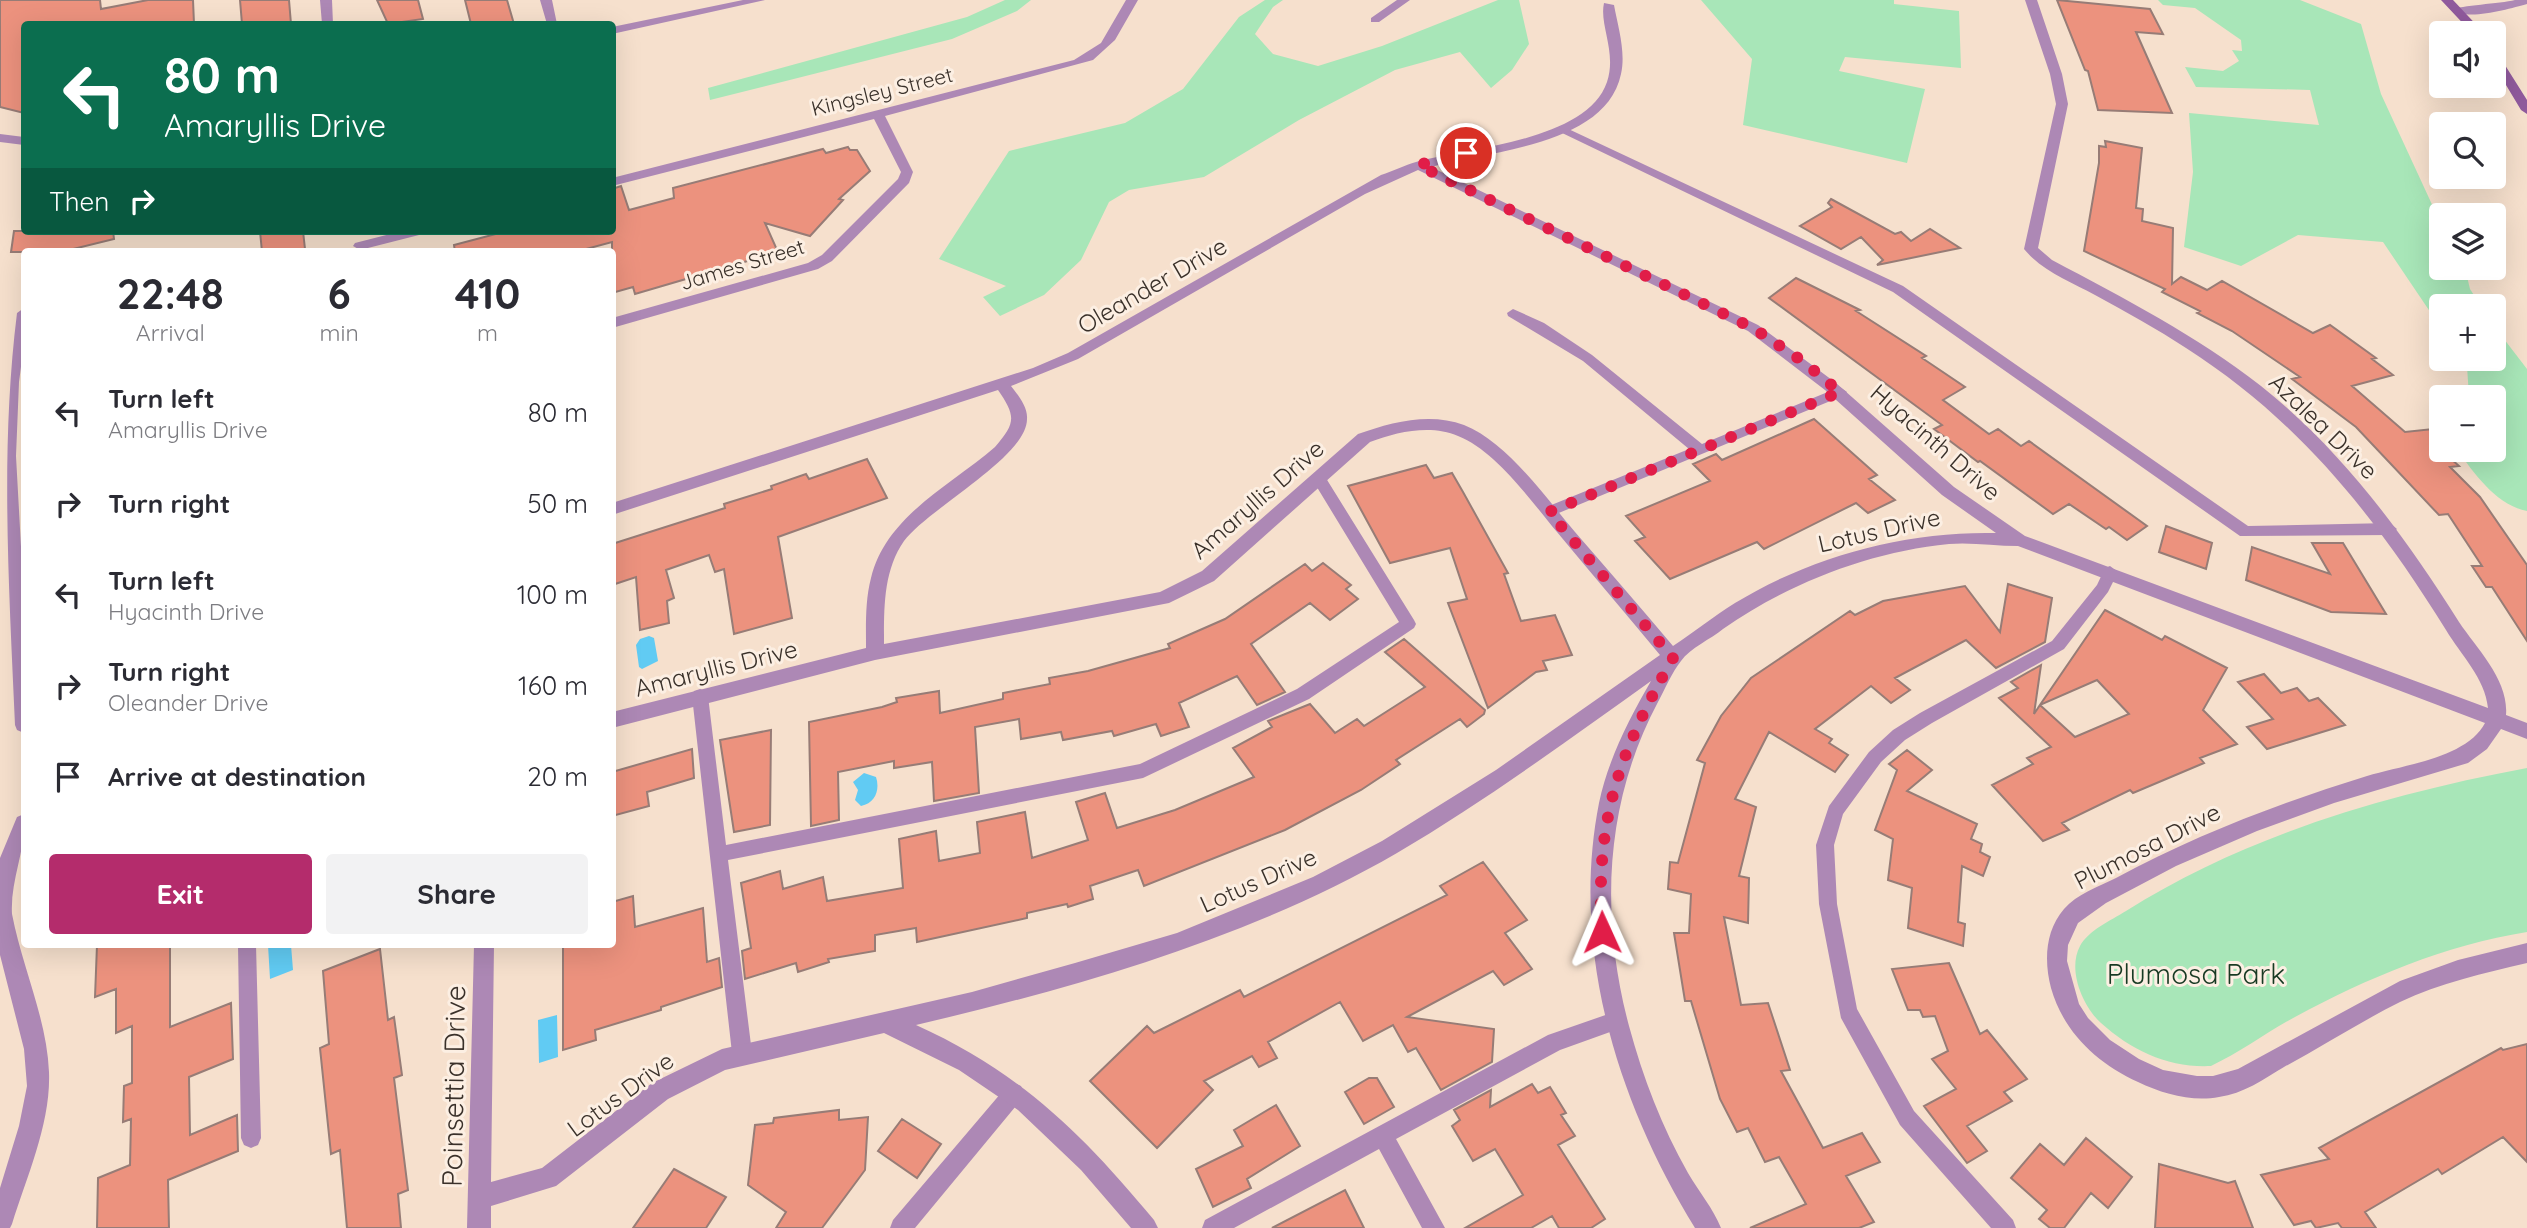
<!DOCTYPE html>
<meta charset="utf-8">
<style>
:root{--surface:#fff;--page:#f2f2f3;--text:#2b2b33;--muted:#7c7c81;--accent:#b42c6c}
body{margin:0;font-family:Quicksand,sans-serif;background:var(--page);color:var(--text);height:100vh;display:flex;flex-direction:column;font-size:26px;white-space:nowrap}
*{box-sizing:border-box;margin:0}
p{font-size:23px;color:var(--muted)}
.icon{flex:none;width:38px;height:38px;fill:none;stroke:currentColor;stroke-width:2;stroke-linecap:round;stroke-linejoin:round}
.map{position:relative;flex:1;overflow:hidden}
.sheet{position:absolute;left:21px;top:248px;width:595px;height:700px;display:flex;flex-direction:column;background:var(--surface);border-radius:7px;box-shadow:0 7px 28px #0002}
.sheet>*{flex:none}
.banner{position:absolute;left:21px;top:21px;width:595px;height:214px;border-radius:7px;box-shadow:0 7px 28px #0002;background:#0b6e4f;color:#fff;overflow:hidden}
.controls{position:absolute;left:2429px;top:21px;display:grid;gap:14px}
.controls a{display:grid;place-items:center;width:77px;height:77px;border-radius:7px;background:var(--surface);box-shadow:0 7px 28px #0002;font-size:35px}
.pin{position:absolute;display:grid;place-items:center;width:60px;height:60px;color:#fff;margin:-30px;border:4px solid #fff;border-radius:50%;box-shadow:0 2px 7px #0007}
.me{position:absolute;width:77px;margin:-38px;rotate:359deg;stroke-linejoin:round;filter:drop-shadow(0 0 5px #0008)}
.turn{display:flex;align-items:center;gap:24px;height:147px;padding:0 28px;font-size:32px}
.turn .icon{width:91px;height:91px;stroke-width:2.5}
.turn b{display:block;font-size:49px;line-height:60px}
.then{display:flex;align-items:center;height:66px;padding:0 28px;background:#0003;gap:14px;font-size:26px}
.eta{display:flex;justify-content:space-evenly;align-items:center;height:119px;text-align:center}
.eta b{font-size:42px;font-weight:700;line-height:49px}
.primary-button{display:flex;gap:14px;margin-top:auto;padding:14px 28px}
.primary-button a{flex:1;height:80px;border-radius:7px;background:var(--accent);color:#fff;font-size:28px;font-weight:700;line-height:80px;text-align:center}
.primary-button a+a{background:var(--page);color:var(--text)}
ul{padding:0;list-style:none}
li{display:flex;align-items:center;gap:21px;height:91px;padding:0 28px}
li div{flex:1}
li b{display:block;font-size:26px}
li em{font-style:normal}
.map>svg:first-child{display:block}
</style>
<div class="map">
<svg width="2527" height="1228" viewBox="0 0 2527 1228">
<rect width="100%" height="100%" fill="#f6e0cd"/>
<path fill="#a8e6b8" d="M1005 0H1031L1017 11 952 39 710 100 708 88 967 17Z
M1265 0H1283L1273 7 1255 34 1273 54 1318 66 1382 46 1498 0H1519L1529 44 1512 70 1491 88 1460 52 1395 70 1299 120 1204 177 1129 190 1109 202 1081 260 1044 295 1000 316 983 297 1006 286 939 259 1009 151 1125 123 1183 89 1239 17Z
M1701 0H1894V4L1959 11 1961 68 1845 57 1839 71 1925 89 1907 163 1743 125 1752 59Z
M2158 0H2300L2361 24 2381 94 2441 224V268H2465L2470 289 2481 306H2441V328L2383 242 2298 235 2241 266 2184 247 2193 172 2189 113 2319 125 2310 90 2196 87 2185 67 2223 71 2239 61 2232 50 2242 51 2241 40 2195 8 2163 5Z
M2494 326 2527 369V511C2496 505 2475 474 2457 450H2494V397H2469L2467 366 2462 359H2494Z
M2527 768V932C2446 945 2367 978 2295 1017 2267 1032 2241 1052 2211 1066 2169 1068 2132 1051 2101 1023 2083 1007 2067 970 2080 946 2089 930 2110 921 2126 911 2246 835 2388 794 2527 768Z"/>
<path fill="#61cbf3" d="M649 636 654 638 658 661 642 669 639 667 636 645 640 639Z
M864 773 876 777C880 789 876 803 861 806L855 800 858 790 853 782Z
M268 945H291L293 970 270 979Z
M557 1015 558 1057 539 1063 538 1020Z"/>
<path fill="#ec927e" stroke="#977c76" stroke-width="2" d="M0 0H100L101 9 148 0H193L194 24H24V113L0 107Z
M240 0H289L291 24H242Z
M377 0H418L423 19 388 24Z
M465 0H507L514 24H471Z
M2057 0 2150 9 2163 34 2136 32 2172 113 2098 110 2088 71 2085 70Z
M2105 141 2142 148 2136 208 2143 209 2142 221 2173 228 2172 284 2181 277 2207 290 2222 281 2313 333 2330 325 2376 358 2372 359 2393 375 2352 386 2405 432 2433 429 2441 438V450L2459 466 2450 467 2480 497 2527 565V641L2492 587H2486L2472 566H2482L2448 514 2439 515 2356 427 2292 379 2300 377 2232 331 2197 313 2200 311 2162 292 2165 289 2084 251 2099 163V146L2106 147Z
M848 147 850 150H857L870 171 839 199 843 200 810 236 765 223 778 252 635 294 633 287 612 293V242L575 252H455L454 245 507 231H612V189L621 186 629 210 674 198 673 188 823 149 826 153Z
M1831 199 1895 234 1901 232 1911 241 1930 229 1960 248 1877 265 1883 260 1861 237 1841 249 1800 226 1832 207 1828 203Z
M14 231H113L114 239 61 252H11Z
M260 231H303L305 249 262 252Z
M1796 278 1860 310 1856 311 1926 356 1922 358 1965 387 1943 400 1989 434 1998 429 2021 446 2029 441 2147 526 2127 540 2109 527 2106 529 2069 504 2053 514 1980 461 1978 462 1934 429 1942 425 1769 298Z
M1814 419 1877 475 1869 479 1895 500 1868 513 1856 503 1764 549 1757 542 1670 579 1635 541 1645 537 1626 516 1710 481 1693 464 1716 454 1722 460Z
M867 459 887 498 778 537 792 618 734 634 724 569 715 572 709 555 666 570 674 598 667 601 669 623 640 630 636 577 612 585V544L725 508 724 504 772 489 771 486 806 474 809 479Z
M1426 465 1434 478 1452 473 1463 492 1508 573 1504 574 1521 621 1555 615 1572 655 1543 661 1547 670 1536 672 1488 708 1448 603 1467 599 1450 548 1390 563 1348 486Z
M2166 526 2212 543 2206 569 2159 552Z
M2312 543H2343L2386 614 2331 612 2246 580 2252 547 2330 574Z
M1323 563 1351 585 1346 589 1358 599 1330 620 1310 603 1251 644 1285 692 1257 705 1237 676 1179 703 1189 727 1161 736 1156 724 1114 736 1112 731 1063 740 1061 732 1021 739 1019 719 975 727 979 793 934 801 932 762 894 768V761L838 772 839 820 811 826 809 722 882 707 897 702 896 698 939 691 940 713 1003 699V693L1050 684 1049 678 1088 671 1170 648 1168 644 1225 619 1305 564 1312 571Z
M2008 584 2052 598 2045 642 1996 668 1966 640 1895 678 1910 690 1891 703 1871 686 1815 729 1832 739 1829 743 1848 755 1835 772 1769 732 1735 799 1756 807 1739 876 1749 878 1748 923 1724 917 1741 1005 1768 1003 1790 1070 1781 1071 1823 1148 1862 1133 1880 1162 1846 1176 1874 1222 1859 1228H1750L1806 1204 1779 1157 1765 1162 1748 1128 1737 1132 1720 1099 1691 1001H1685L1674 933H1689L1691 894 1668 889 1670 862 1678 863 1705 763 1697 760 1721 716 1751 678 1850 611 1855 615 1883 601 1965 586 2000 632Z
M2105 610 2162 640 2165 636 2227 668 2203 710 2237 744 2200 758 2204 763 2133 793 2130 790 2062 823 2069 830 2043 841 1992 785 2033 764 2027 758 2051 747 1999 698 2018 688 2011 682 2041 665 2034 714 2040 705 2075 737 2129 714 2097 680 2040 705Z
M1404 639 1485 710 1484 714 1467 727 1460 719 1396 760 1400 764 1361 790 1285 830 1144 886 1138 870 1090 886 1093 899 1068 907 1067 904 1027 913V918L917 942 916 928 875 935V951L828 959 829 962 798 972 796 963 745 979 742 951 751 948 741 883 780 871 783 889 823 877 827 901 903 888 899 839 936 831 939 861 980 853 977 822 1025 812 1032 858 1088 840 1076 802 1105 793 1117 828 1175 810 1254 777 1233 748 1272 727 1268 721 1310 704 1335 733 1357 719 1364 726 1425 687 1385 652Z
M2264 674 2281 693 2297 688 2309 701 2318 698 2345 725 2267 749 2247 727 2273 719 2238 682Z
M771 730 770 825 734 832 720 740Z
M692 749 694 778 647 792 649 806 612 816V772Z
M1907 750 1932 770 1907 791 1977 824 1971 839 1982 844 1980 852 1990 857 1983 876 1962 866 1958 922 1965 924 1963 946 1908 928 1912 888 1888 880 1893 839 1875 830 1897 770 1889 764Z
M1483 862 1527 920 1505 933 1532 969 1504 985 1493 971 1407 1017 1494 1029 1492 1062 1441 1090 1416 1048 1408 1052 1393 1025 1363 1041 1340 1002 1268 1042 1277 1058 1259 1067 1252 1056 1204 1081 1213 1090 1157 1148 1090 1081 1147 1026 1154 1033 1240 990 1244 997 1447 895 1440 886Z
M633 896 635 927 703 908 707 962 719 958 722 987 661 1007V1010L595 1030 596 1040 563 1050V945H612V902Z
M97 945H170V1027L231 1003 233 1059 189 1077 190 1135 237 1115 238 1151 168 1180 169 1228H97L98 1178 130 1165 131 1119 123 1122 124 1086 132 1083V1026L116 1033V989L95 997Z
M380 949 388 1020 394 1017 402 1075 394 1078 408 1190 398 1194 401 1228H347L340 1150 331 1154 320 1048 329 1044 323 971Z
M1949 963 1980 1034 1987 1030 2027 1079 2004 1092 2012 1101 1967 1126 1987 1151 1967 1163 1924 1106 1956 1089 1932 1059 1948 1051 1935 1016 1923 1017 1920 1010H1908L1892 969Z
M2527 1044V1162L2503 1137 2442 1174 2438 1169 2365 1212 2376 1228H2342L2338 1223 2316 1228 2311 1221 2294 1225 2261 1175 2329 1159 2319 1148 2501 1048 2503 1050Z
M1369 1078H1377L1394 1107 1364 1124 1345 1092Z
M1532 1084 1538 1093 1550 1087 1566 1113 1561 1115 1575 1136 1558 1145 1605 1219 1591 1228H1559L1552 1216 1531 1228H1465L1523 1195 1495 1149 1473 1161 1452 1126 1460 1120 1454 1110 1491 1090 1490 1107Z
M1276 1105 1300 1146 1247 1179 1251 1188 1213 1207 1196 1169 1243 1146 1234 1130Z
M839 1110V1120L868 1117 865 1170 822 1228H776L786 1212 748 1185 755 1125 773 1123 774 1118Z
M902 1119 941 1144 917 1178 878 1151Z
M2086 1138 2132 1177 2108 1208 2091 1193 2064 1228H2050L2039 1219 2047 1210 2011 1178 2040 1144 2064 1165Z
M2159 1164 2228 1183 2235 1181 2253 1228H2155Z
M674 1169 726 1197 706 1228H633Z
M1345 1190 1364 1228H1272Z"/>
<g fill="none" stroke-linecap="round" stroke-linejoin="round">
<path fill="#ad88b5" fill-rule="evenodd" d="M1562 126 1903 286 2248 526 2390 523 2397 529 2390 535 2240 536 1893 292 1558 131 1556 129Z
M1513 309 1544 323 1592 355 1702 444 1835 389 1840 387 1847 392 1845 395 1549 517 1542 512 1544 508 1689 449 1583 361 1508 316 1507 313Z
M1319 474 1324 475 1414 620 1416 624 1414 628 1309 699 1143 778 728 860 752 1053 749 1060 742 1063 735 1060 732 1053 692 696 694 691 700 689 706 691 708 696 726 845 1140 764 1297 689 1399 622 1312 479Z
M2110 566 2118 572 2108 592 2064 649 1932 723 1905 740 1881 762 1843 814 1834 845 1837 904 1857 1009 1914 1111 2013 1220 2016 1228H1991L1900 1125 1841 1018 1819 904 1816 845 1829 806 1869 752 1893 730 1920 713 2052 641 2097 585 2105 568Z
M238 945H256L261 1138 258 1145 251 1148 244 1145 241 1138Z
M1617 1011 1624 1013 1627 1020 1624 1027 1560 1050 1396 1139 1445 1228H1422L1379 1149 1234 1228H1202L1205 1220 1548 1035Z
M1014 1083 1021 1086 1024 1093 1021 1100 915 1228H890L893 1220 1007 1086Z"/>
<path fill="#ad88b5" fill-rule="evenodd" d="M320 0H332L333 24H322Z
M540 0H552L557 24H547Z
M1126 0H1138L1115 40 1093 60 885 116 913 172 909 183 832 261 818 269 612 328V318L808 263 822 255 898 179 901 172 874 119 612 186V178L1074 60 1101 43Z
M1397 0H1410L1379 22H1371V18Z
M2025 0H2037L2062 74 2068 104 2038 248 2052 260C2124 298 2197 336 2261 386 2343 451 2404 535 2459 622 2477 649 2509 680 2506 715L2527 723V739L2501 729 2487 749 2468 763 2334 803 2257 831 2176 866 2106 903 2078 923 2068 945 2067 961 2079 1004 2088 1018 2110 1040 2139 1059 2163 1070 2197 1076H2213L2238 1069 2400 981 2458 960 2527 943V963C2484 973 2440 983 2400 1002 2360 1022 2323 1046 2284 1067 2264 1079 2243 1094 2219 1097 2192 1102 2163 1094 2138 1082 2097 1063 2064 1033 2051 988 2044 961 2045 931 2064 909 2077 894 2098 887 2116 878 2196 835 2280 803 2367 776 2403 765 2467 758 2485 723L2018 546C1995 546 1971 542 1949 544 1869 552 1789 583 1723 629 1711 639 1690 648 1681 661 1672 672 1665 689 1658 702 1604 803 1600 917 1629 1026 1643 1078 1662 1127 1688 1173 1699 1192 1713 1208 1721 1228H1695C1618 1103 1570 951 1599 803 1608 760 1629 719 1651 681 1567 741 1485 801 1397 853 1252 937 1078 987 916 1025 1020 1072 1082 1133 1154 1220L1158 1228H1131L1081 1170 1018 1110 959 1070 884 1033 725 1070 668 1099 556 1186 491 1206V1228H467L474 945H494L491 1182 542 1168 652 1083 722 1049 972 992 1075 963 1177 933 1313 877 1382 841 1496 770 1660 655C1626 614 1591 573 1557 532 1531 501 1496 451 1458 436 1431 424 1396 432 1370 442L1214 581 1169 603 875 660 612 728V712L866 648C866 625 865 601 871 578 886 516 950 486 995 447 1016 423 1016 416 998 390L612 515V503L1033 368 1068 353 1381 175C1393 171 1405 165 1416 162 1467 148 1587 141 1607 82 1617 52 1599 25 1604 3L1614 5C1618 27 1626 52 1621 74 1606 146 1488 151 1431 167L1758 325 1836 383 1954 487 2025 536 2488 708C2485 678 2461 655 2446 630 2375 516 2300 421 2186 348 2157 329 2126 312 2095 295 2071 282 2042 271 2024 249L2056 104 2050 74ZM1418 170 1748 331 1825 390 1942 495 1996 533C1906 531 1812 556 1735 603 1714 616 1694 632 1673 646 1641 608 1608 570 1575 532 1545 497 1507 442 1464 425 1430 412 1391 422 1358 434L1202 571 1160 592 884 644C884 609 883 571 904 541 929 508 1027 457 1027 419 1028 407 1018 395 1011 386L1078 359 1365 194Z
M2515 0H2527V4C2509 9 2468 21 2452 10 2460 5 2500 4 2515 0Z
M402 231H425L423 234 360 250 353 246 355 243Z
M24 308V344L19 382 16 456 24 601V733L17 730 15 725C9 587 0 449 17 313Z
M24 814C27 849 10 879 12 914 22 967 47 1019 49 1072 51 1123 27 1176 12 1224L10 1228H0V1188L19 1126 27 1086 24 1049 0 955V858L17 817Z"/>
<path fill="#ad88b5" fill-rule="evenodd" d="M743 0H765L612 34V27Z
M0 134 24 137V145L0 142Z"/>
<path fill="#905a9d" fill-rule="evenodd" d="M2441 0H2453L2484 33H2472Z
M2494 52 2498 54 2527 100V114L2521 110 2494 65Z"/>
</g>
<g fill="none" stroke-linecap="round" stroke-linejoin="round">
<path stroke="#e11d48" stroke-width="12" stroke-dasharray="0 21.6" d="M1466 153 1418 165 1753 328 1801 360 1840 392 1549 512 1673 658C1619 753 1595 820 1602 932"/>
</g>
<g text-anchor="middle" dominant-baseline="central" stroke-width="6" stroke-linejoin="round" paint-order="stroke">
<g font-size="21" fill="#3a312a" stroke="#fcefe3">
<text transform="translate(882 91) rotate(-14)">Kingsley Street</text>
<text transform="translate(742 264) rotate(-17)">James Street</text>
</g>
<g font-size="24" fill="#3a312a" stroke="#fcefe3">
<text transform="translate(1152 285) rotate(-30)">Oleander Drive</text>
<text transform="translate(2324 426) rotate(44)">Azalea Drive</text>
<text transform="translate(1936 442) rotate(41)">Hyacinth Drive</text>
<text transform="translate(1257 499) rotate(-41)">Amaryllis Drive</text>
<text transform="translate(1879 530) rotate(-13)">Lotus Drive</text>
<text transform="translate(716 668) rotate(-14)">Amaryllis Drive</text>
<text transform="translate(2147 846) rotate(-27)">Plumosa Drive</text>
<text transform="translate(1258 880) rotate(-24)">Lotus Drive</text>
<text transform="translate(620 1094) rotate(-36)">Lotus Drive</text>
</g>
<g font-size="28" fill="#183a23" stroke="#fcefe3">
<text x="2196" y="973">Plumosa Park</text>
</g>
<g font-size="28" fill="#3a312a" stroke="#fcefe3">
<text transform="translate(453 1086) rotate(-89)">Poinsettia Drive</text>
</g>
</g>
</svg>
<div class="controls">
<a><svg class="icon" aria-label="sound" viewBox="0 0 24 24"><path d="M4 9h4l5-4v14l-5-4H4zM17 9q2 3 0 6"/></svg></a>
<a><svg class="icon" aria-label="search" viewBox="0 0 24 24"><circle cx="10" cy="10" r="6"/><path d="M15 15l6 6"/></svg></a>
<a><svg class="icon" aria-label="layers" viewBox="0 0 24 24"><path d="M12 4l9 5-9 5-9-5zM3 14l9 5 9-5"/></svg></a>
<a>+</a>
<a>−</a>
</div>
<div class="pin" style="left:1466px;top:153px;background:#d93025"><svg class="icon" aria-label="arrive" viewBox="0 0 24 24"><path d="M6 21V4h12l-3 4 3 4H6"/></svg></div>
<svg class="me" style="left:1602px;top:932px" viewBox="-20 -20 40 40"><path d="M0-17L14 15 0 8-14 15z" fill="#e11d48" stroke="#fff" stroke-width="4"/></svg>
<div class="banner">
<div class="turn"><svg class="icon" aria-label="left" viewBox="0 0 24 24"><path d="M17 20v-9H6M10 6l-5 5 5 5"/></svg><div><b>80 m</b>Amaryllis Drive</div></div>
<div class="then">Then<svg class="icon" aria-label="right" viewBox="0 0 24 24"><path d="M7 20v-9h11M14 6l5 5-5 5"/></svg></div>
</div>
<section class="sheet">
<div class="eta">
<div><b>22:48</b><p>Arrival</p></div>
<div><b>6</b><p>min</p></div>
<div><b>410</b><p>m</p></div>
</div>
<ul>
<li><svg class="icon" aria-label="left" viewBox="0 0 24 24"><path d="M17 20v-9H6M10 6l-5 5 5 5"/></svg><div><b>Turn left</b><p>Amaryllis Drive</p></div><em>80 m</em></li>
<li><svg class="icon" aria-label="right" viewBox="0 0 24 24"><path d="M7 20v-9h11M14 6l5 5-5 5"/></svg><div><b>Turn right</b></div><em>50 m</em></li>
<li><svg class="icon" aria-label="left" viewBox="0 0 24 24"><path d="M17 20v-9H6M10 6l-5 5 5 5"/></svg><div><b>Turn left</b><p>Hyacinth Drive</p></div><em>100 m</em></li>
<li><svg class="icon" aria-label="right" viewBox="0 0 24 24"><path d="M7 20v-9h11M14 6l5 5-5 5"/></svg><div><b>Turn right</b><p>Oleander Drive</p></div><em>160 m</em></li>
<li><svg class="icon" aria-label="arrive" viewBox="0 0 24 24"><path d="M6 21V4h12l-3 4 3 4H6"/></svg><div><b>Arrive at destination</b></div><em>20 m</em></li>
</ul>
<div class="primary-button"><a>Exit</a><a>Share</a></div>
</section>
</div>
